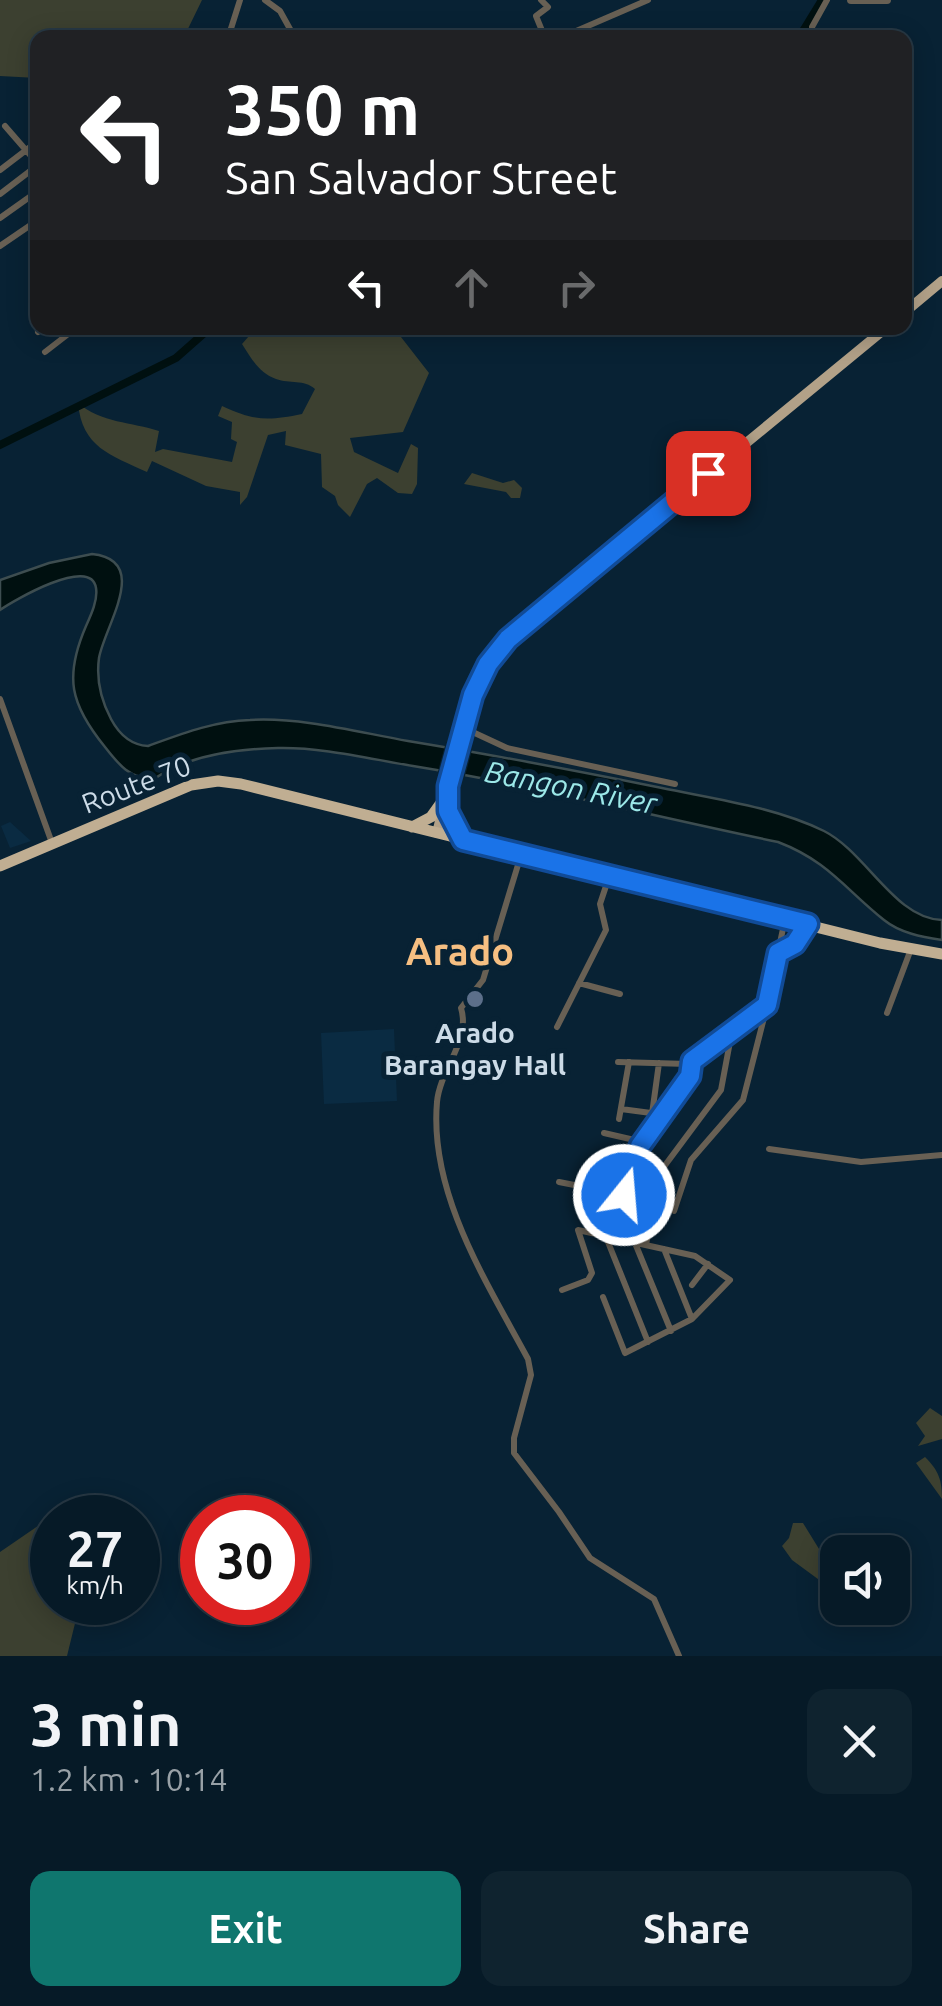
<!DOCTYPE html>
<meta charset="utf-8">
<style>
:root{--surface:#061a27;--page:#0f232f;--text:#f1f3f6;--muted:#98a1a7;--line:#273844;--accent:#0f766e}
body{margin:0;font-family:Ubuntu,sans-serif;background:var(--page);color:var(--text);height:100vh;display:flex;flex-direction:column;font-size:38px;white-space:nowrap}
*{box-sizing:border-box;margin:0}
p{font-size:32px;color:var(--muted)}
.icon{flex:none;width:55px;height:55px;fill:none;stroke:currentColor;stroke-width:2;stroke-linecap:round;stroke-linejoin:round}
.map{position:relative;height:1656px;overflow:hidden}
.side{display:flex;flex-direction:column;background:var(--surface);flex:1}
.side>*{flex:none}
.banner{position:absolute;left:30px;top:30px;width:882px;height:305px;border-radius:20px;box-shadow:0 5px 25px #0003,0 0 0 2px var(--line);background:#202124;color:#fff;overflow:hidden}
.controls{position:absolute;left:820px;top:1535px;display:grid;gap:20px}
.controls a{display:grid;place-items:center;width:90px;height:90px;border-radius:20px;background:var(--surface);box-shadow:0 5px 25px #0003,0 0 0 2px var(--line);font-size:50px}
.speed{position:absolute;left:30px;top:1495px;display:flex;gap:20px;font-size:50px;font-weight:700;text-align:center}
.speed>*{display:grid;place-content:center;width:130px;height:130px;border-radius:50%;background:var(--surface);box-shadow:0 5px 25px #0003,0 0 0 2px var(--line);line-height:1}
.speed small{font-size:25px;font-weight:400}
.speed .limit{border:15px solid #d22;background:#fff;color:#111}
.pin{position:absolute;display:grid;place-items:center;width:85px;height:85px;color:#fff;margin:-42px;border-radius:20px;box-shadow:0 5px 15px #0006}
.me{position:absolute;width:110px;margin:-55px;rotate:17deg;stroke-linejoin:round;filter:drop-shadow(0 0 8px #0008)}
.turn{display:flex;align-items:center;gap:35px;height:210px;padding:0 30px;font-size:45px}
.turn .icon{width:130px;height:130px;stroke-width:2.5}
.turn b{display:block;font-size:70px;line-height:85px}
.lanes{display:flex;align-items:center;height:95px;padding:0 30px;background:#0003;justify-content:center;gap:50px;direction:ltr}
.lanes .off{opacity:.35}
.round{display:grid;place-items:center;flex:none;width:105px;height:105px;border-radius:20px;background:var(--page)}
.head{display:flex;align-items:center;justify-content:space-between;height:170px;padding:0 30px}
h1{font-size:60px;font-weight:700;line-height:75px}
.button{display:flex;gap:20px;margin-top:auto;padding:20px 30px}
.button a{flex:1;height:115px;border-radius:20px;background:var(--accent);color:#fff;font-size:40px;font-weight:700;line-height:115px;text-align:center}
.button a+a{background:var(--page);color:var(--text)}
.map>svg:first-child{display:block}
</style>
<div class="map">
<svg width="942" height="1656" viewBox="0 0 942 1656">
<rect width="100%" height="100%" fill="#082234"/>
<path fill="#0a2b42" d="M10 822 31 841 10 848 1 826Z
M394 1029 397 1101 324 1104 321 1033Z"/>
<path fill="#3c4030" d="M0 0H202L184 37 38 38 37 78 0 76Z
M256 328H394L429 373 403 432 350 438 354 452 398 473 411 444 418 448 417 484 412 494 398 493 377 478 367 484 350 517 338 505 335 496 322 487 321 454 285 445 286 431 268 435 247 497 240 505V492L206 486 152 461 147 472C110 455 82 447 78 403 101 423 132 422 159 431L155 452 163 449 232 462 237 442 231 439 232 422 218 416 222 406C254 421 268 421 302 414L315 389C304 379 290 384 276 379 259 373 251 358 242 344Z
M472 473 503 483 514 480 522 488 520 498H511L506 492 464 484Z
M930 1408 942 1416V1439L918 1446 925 1436 916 1423Z
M925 1457C939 1471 942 1480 942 1499L916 1463Z
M51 1517 52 1602 80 1603 67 1656H0V1552Z
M793 1523H803L824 1557 837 1568V1593L792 1560 782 1546 789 1538Z"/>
<path fill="#001010" stroke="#3d4d50" stroke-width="2.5" d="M92 554C152 560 104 627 99 658 96 680 101 700 111 719 119 734 131 745 148 746 181 734 214 721 250 720 302 717 357 732 408 741 493 755 578 771 662 788 715 799 775 807 824 831 866 852 895 919 942 920V940C922 937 900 933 884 920 845 889 828 861 778 842 656 817 536 786 413 766 370 759 322 747 278 748 237 749 188 755 154 779 130 779 119 765 105 747 70 704 64 677 86 626 91 615 98 600 96 588 91 555 13 601 0 610V580L49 563Z"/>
<path fill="#082234" d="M446 742 473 746 464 780 437 775Z"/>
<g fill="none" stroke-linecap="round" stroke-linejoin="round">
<path stroke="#001010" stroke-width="8" d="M787 38 803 31 822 0
M0 445 176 358 210 328"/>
<path stroke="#686054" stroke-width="6" d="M265 0 280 11 295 38
M541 0 548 7 536 16 545 38
M228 38 240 0
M560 38 648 0
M814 38 812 27 827 0
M5 126 38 164
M0 170 38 141
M0 194 38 165
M0 218 38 191
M0 246 38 220
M33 262 38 259
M38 332 44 328
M45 352 76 328
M0 699 52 843
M464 728 507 748 675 784
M521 855 483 980 461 1008C471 1041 440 1069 437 1102 429 1193 486 1281 528 1359L531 1375 514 1438V1453L559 1512 590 1558 654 1599 679 1656
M779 953 795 944 808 924
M579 983 620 994
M887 1013 911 949
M557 1027 606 930 600 904 609 877
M618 1062 688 1064 767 1005 785 919
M621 1109 651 1113 660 1119
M652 1114 659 1063
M619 1119 629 1062
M604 1133 643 1142
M769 1149 861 1162 942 1155
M600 1159 632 1168
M559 1182 625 1195 640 1146 690 1076 692 1062
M674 1211 691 1160 743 1100 767 1006
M606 1237 648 1342
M635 1243 671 1331
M646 1244 663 1168 721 1090 732 1031
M664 1249 692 1319
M692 1285 708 1264
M562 1290 588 1280 592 1273 578 1230 695 1256 730 1280 692 1319 625 1353 603 1297"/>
<path stroke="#686054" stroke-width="8" d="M851 0H887"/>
<path stroke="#b2a188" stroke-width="10" d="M905 312 942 281
M437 833C454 766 464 694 508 639L886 328"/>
<path stroke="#c0ae92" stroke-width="11" d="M446 796 452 821 463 839
M412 827 431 817 446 796
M0 866 191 785 218 781 241 784 880 943 942 954"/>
</g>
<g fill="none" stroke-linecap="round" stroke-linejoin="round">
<g stroke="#114b97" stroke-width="25">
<path id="route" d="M624 1195 640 1146 690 1076 692 1061 767 1005 778 953 795 944 808 924 463 840 448 811V786L473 695 488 664 508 639 708 473"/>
</g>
<use href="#route" stroke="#1a73e8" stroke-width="18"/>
</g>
<circle fill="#5c6f8a" stroke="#082234" stroke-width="4" cx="475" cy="999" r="10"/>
<g text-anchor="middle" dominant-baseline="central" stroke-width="10" stroke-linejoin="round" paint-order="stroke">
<g font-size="28" fill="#ccdbe7" stroke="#082234">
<text transform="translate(136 784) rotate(-21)">Route 70</text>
</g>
<g font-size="28" font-weight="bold" fill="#ccdbe7" stroke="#082234">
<text x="475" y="1032">Arado<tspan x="475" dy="32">Barangay Hall</tspan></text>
</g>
<g font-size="30" font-style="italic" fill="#9ce8e8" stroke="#082234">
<text transform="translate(571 787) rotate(11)">Bangon River</text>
</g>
<g font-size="38" font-weight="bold" fill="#f6bf82" stroke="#082234">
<text x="460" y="951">Arado</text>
</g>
</g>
</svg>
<div class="controls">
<a><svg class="icon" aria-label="sound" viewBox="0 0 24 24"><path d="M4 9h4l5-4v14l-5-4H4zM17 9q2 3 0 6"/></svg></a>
</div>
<div class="speed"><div>27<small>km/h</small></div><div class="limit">30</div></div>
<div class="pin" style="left:708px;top:473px;background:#d93025"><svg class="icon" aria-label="arrive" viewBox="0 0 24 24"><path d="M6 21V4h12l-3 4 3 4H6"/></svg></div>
<svg class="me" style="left:624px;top:1195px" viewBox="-20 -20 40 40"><circle r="17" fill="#1a73e8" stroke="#fff" stroke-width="3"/><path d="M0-11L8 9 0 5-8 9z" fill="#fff"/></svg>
<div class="banner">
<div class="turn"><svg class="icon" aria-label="left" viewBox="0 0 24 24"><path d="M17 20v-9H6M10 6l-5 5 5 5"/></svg><div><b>350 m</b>San Salvador Street</div></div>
<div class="lanes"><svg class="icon" aria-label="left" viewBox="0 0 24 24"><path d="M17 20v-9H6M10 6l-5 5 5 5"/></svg><svg class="icon off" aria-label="ahead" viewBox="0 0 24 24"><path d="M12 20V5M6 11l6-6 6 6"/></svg><svg class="icon off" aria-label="right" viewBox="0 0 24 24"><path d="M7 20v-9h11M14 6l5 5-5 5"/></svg></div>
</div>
</div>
<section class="side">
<div class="head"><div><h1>3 min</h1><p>1.2 km · 10:14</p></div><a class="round"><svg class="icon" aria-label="close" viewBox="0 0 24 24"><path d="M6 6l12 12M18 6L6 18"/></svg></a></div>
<div class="button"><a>Exit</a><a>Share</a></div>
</section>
